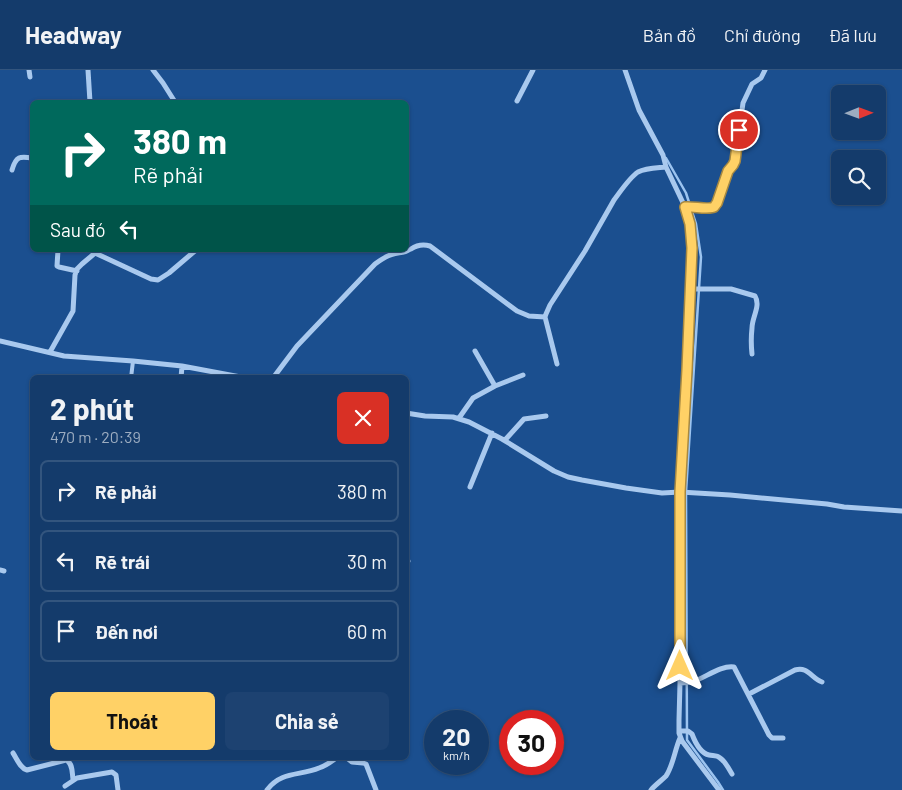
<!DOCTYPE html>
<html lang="vi">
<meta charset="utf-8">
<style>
:root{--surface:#143b6b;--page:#1d4271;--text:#f1f3f6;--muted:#9dadc1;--line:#33557e;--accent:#ffd166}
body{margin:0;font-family:Barlow,sans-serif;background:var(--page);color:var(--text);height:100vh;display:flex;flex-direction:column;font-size:19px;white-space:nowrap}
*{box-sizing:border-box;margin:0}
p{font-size:16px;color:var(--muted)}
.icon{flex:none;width:28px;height:28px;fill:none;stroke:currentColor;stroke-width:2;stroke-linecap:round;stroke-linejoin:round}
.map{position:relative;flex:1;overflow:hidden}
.details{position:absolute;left:30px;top:305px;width:379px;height:385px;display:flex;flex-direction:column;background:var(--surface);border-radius:8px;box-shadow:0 1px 4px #0004,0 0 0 1px var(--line)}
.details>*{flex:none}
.hud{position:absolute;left:30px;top:30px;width:379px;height:152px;border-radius:8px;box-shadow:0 1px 4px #0004,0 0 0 1px var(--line);background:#00695c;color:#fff;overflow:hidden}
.needle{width:32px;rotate:89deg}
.controls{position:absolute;left:831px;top:15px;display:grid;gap:10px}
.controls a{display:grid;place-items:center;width:55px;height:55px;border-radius:8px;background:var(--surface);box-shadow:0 1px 4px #0004,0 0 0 1px var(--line);font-size:25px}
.speed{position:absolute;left:424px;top:640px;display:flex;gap:10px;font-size:25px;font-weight:700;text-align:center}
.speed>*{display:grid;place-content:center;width:65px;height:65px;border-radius:50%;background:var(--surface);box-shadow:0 1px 4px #0004,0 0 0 1px var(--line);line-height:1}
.speed small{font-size:12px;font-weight:400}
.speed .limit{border:8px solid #d22;background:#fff;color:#111}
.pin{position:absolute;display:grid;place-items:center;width:42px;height:42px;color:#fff;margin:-21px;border:2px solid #fff;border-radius:50%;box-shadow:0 1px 5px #0007}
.me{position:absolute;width:55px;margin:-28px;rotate:0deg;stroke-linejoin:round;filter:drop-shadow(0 0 4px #0008)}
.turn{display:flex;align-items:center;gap:18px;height:105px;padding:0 20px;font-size:22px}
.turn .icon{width:65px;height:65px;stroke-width:2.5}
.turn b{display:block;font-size:35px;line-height:42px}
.then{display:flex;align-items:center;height:48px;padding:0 20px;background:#0003;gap:10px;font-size:19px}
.round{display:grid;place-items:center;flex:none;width:52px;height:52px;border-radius:8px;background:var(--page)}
.summary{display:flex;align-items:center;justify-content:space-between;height:85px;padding:0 20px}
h1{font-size:30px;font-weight:700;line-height:38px}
.button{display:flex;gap:10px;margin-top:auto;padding:10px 20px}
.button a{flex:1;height:58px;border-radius:8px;background:var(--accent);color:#111;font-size:20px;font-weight:700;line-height:58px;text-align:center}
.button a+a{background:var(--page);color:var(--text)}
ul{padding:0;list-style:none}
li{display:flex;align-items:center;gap:15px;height:62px;margin:0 10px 8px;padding:0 10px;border:2px solid var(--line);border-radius:8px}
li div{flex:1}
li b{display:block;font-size:19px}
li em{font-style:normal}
header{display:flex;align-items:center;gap:30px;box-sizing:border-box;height:70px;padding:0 25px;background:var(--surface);border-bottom:1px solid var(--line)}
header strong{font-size:24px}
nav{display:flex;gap:28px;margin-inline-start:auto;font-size:18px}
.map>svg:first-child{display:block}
</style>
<header>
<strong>Headway</strong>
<nav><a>Bản đồ</a><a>Chỉ đường</a><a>Đã lưu</a></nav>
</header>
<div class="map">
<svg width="902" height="720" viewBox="0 0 902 720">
<rect width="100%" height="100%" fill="#1b4f8f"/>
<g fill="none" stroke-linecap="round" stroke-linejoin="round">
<path stroke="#9cc4f0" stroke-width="2.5" d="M666 88 686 123 696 154 701 187 686 422 687 670 718 712 723 720"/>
<path stroke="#a9c9ee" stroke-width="4" d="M131 308 133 291"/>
<path stroke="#a9c9ee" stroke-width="5" d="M29 0 30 7
M88 0 90 32
M153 0 163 13 175 32
M625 0 639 40 663 85 666 97 685 137 691 165V219L680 422V613L679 650V663L682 671 719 720
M517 31 533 0
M12 100C16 86 20 86 32 88
M685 137C692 136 709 140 714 137 715 136 716 134 717 133L728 101 733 95 735 91 743 33 752 14 761 8 765 0
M58 180 57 196 59 197 77 201
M95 183 151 209 158 210 169 203 196 180
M691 219H731L755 226C761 236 752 247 752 258 751 267 751 275 752 284
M0 271 64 286 133 291 182 296 246 308
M475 281 495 316
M50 282 73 241 75 205 77 199 82 194 95 183 97 180
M557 294 545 247 546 244 550 235 585 181 614 130C620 122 630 107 638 102 646 98 657 98 666 97
M181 308 182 296
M273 308 297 276 375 194C386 186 390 184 404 182 406 182 408 180 411 179 417 175 423 174 430 176L517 241 529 246 545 247
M406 343 425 346 453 347 469 352 502 369 554 401 568 407 582 410 626 418 662 423 680 422 730 425 827 434 844 437 902 441
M459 348 473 328 495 316 523 305
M505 370 524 349 546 346
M470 417 492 363
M406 487 408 491
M0 500 4 501
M680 613C684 613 689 613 692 612 705 608 721 595 734 597L769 665 772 668H783
M749 624 795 600C808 596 811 608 822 612
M679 661H688L692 664C695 672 700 683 709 685 713 686 717 685 720 688 725 691 729 699 732 704
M13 683C17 689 20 698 27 700L66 690C73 693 72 703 73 709
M347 688 352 692 363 693 366 694 376 720
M65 716 77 708 112 702 116 705 118 720
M267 720C281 701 300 706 319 698 325 696 331 692 336 688
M651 720C655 715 661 711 666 706 673 696 675 679 680 668"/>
</g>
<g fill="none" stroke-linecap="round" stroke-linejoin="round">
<g stroke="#a68842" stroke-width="12">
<path id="route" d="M680 596V422L687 300 692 178 690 154 685 137C692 136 709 140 714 137 715 136 716 134 717 133L728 101 733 95 735 91 739 60"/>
</g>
<use href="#route" stroke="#ffd166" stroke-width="9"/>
</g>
</svg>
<div class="controls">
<a><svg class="needle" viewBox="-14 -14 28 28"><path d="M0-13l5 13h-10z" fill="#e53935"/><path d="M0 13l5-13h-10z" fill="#9dadc1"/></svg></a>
<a><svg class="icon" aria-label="search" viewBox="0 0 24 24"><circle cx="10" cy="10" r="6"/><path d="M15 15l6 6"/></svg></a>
</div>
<div class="speed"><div>20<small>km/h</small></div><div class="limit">30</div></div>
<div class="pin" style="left:739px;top:60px;background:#d93025"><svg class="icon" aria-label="arrive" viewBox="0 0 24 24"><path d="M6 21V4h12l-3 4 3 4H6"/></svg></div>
<svg class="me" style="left:680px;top:596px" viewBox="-20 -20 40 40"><path d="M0-17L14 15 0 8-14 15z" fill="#ffd166" stroke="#fff" stroke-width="4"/></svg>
<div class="hud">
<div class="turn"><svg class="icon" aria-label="right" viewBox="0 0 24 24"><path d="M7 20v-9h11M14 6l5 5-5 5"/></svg><div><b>380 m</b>Rẽ phải</div></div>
<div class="then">Sau đó<svg class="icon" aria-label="left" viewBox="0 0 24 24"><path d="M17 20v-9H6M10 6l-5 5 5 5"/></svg></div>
</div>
<section class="details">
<div class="summary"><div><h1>2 phút</h1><p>470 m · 20:39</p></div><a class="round" style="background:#d93025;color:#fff"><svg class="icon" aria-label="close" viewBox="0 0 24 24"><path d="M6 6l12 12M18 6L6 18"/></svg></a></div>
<ul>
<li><svg class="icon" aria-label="right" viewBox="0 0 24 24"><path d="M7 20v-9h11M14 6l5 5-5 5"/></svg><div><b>Rẽ phải</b></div><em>380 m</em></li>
<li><svg class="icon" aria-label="left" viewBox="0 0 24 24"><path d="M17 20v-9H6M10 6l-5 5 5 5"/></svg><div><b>Rẽ trái</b></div><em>30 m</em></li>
<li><svg class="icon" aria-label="arrive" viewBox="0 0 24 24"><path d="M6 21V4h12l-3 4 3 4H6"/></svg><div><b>Đến nơi</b></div><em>60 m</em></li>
</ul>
<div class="button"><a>Thoát</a><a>Chia sẻ</a></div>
</section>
</div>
